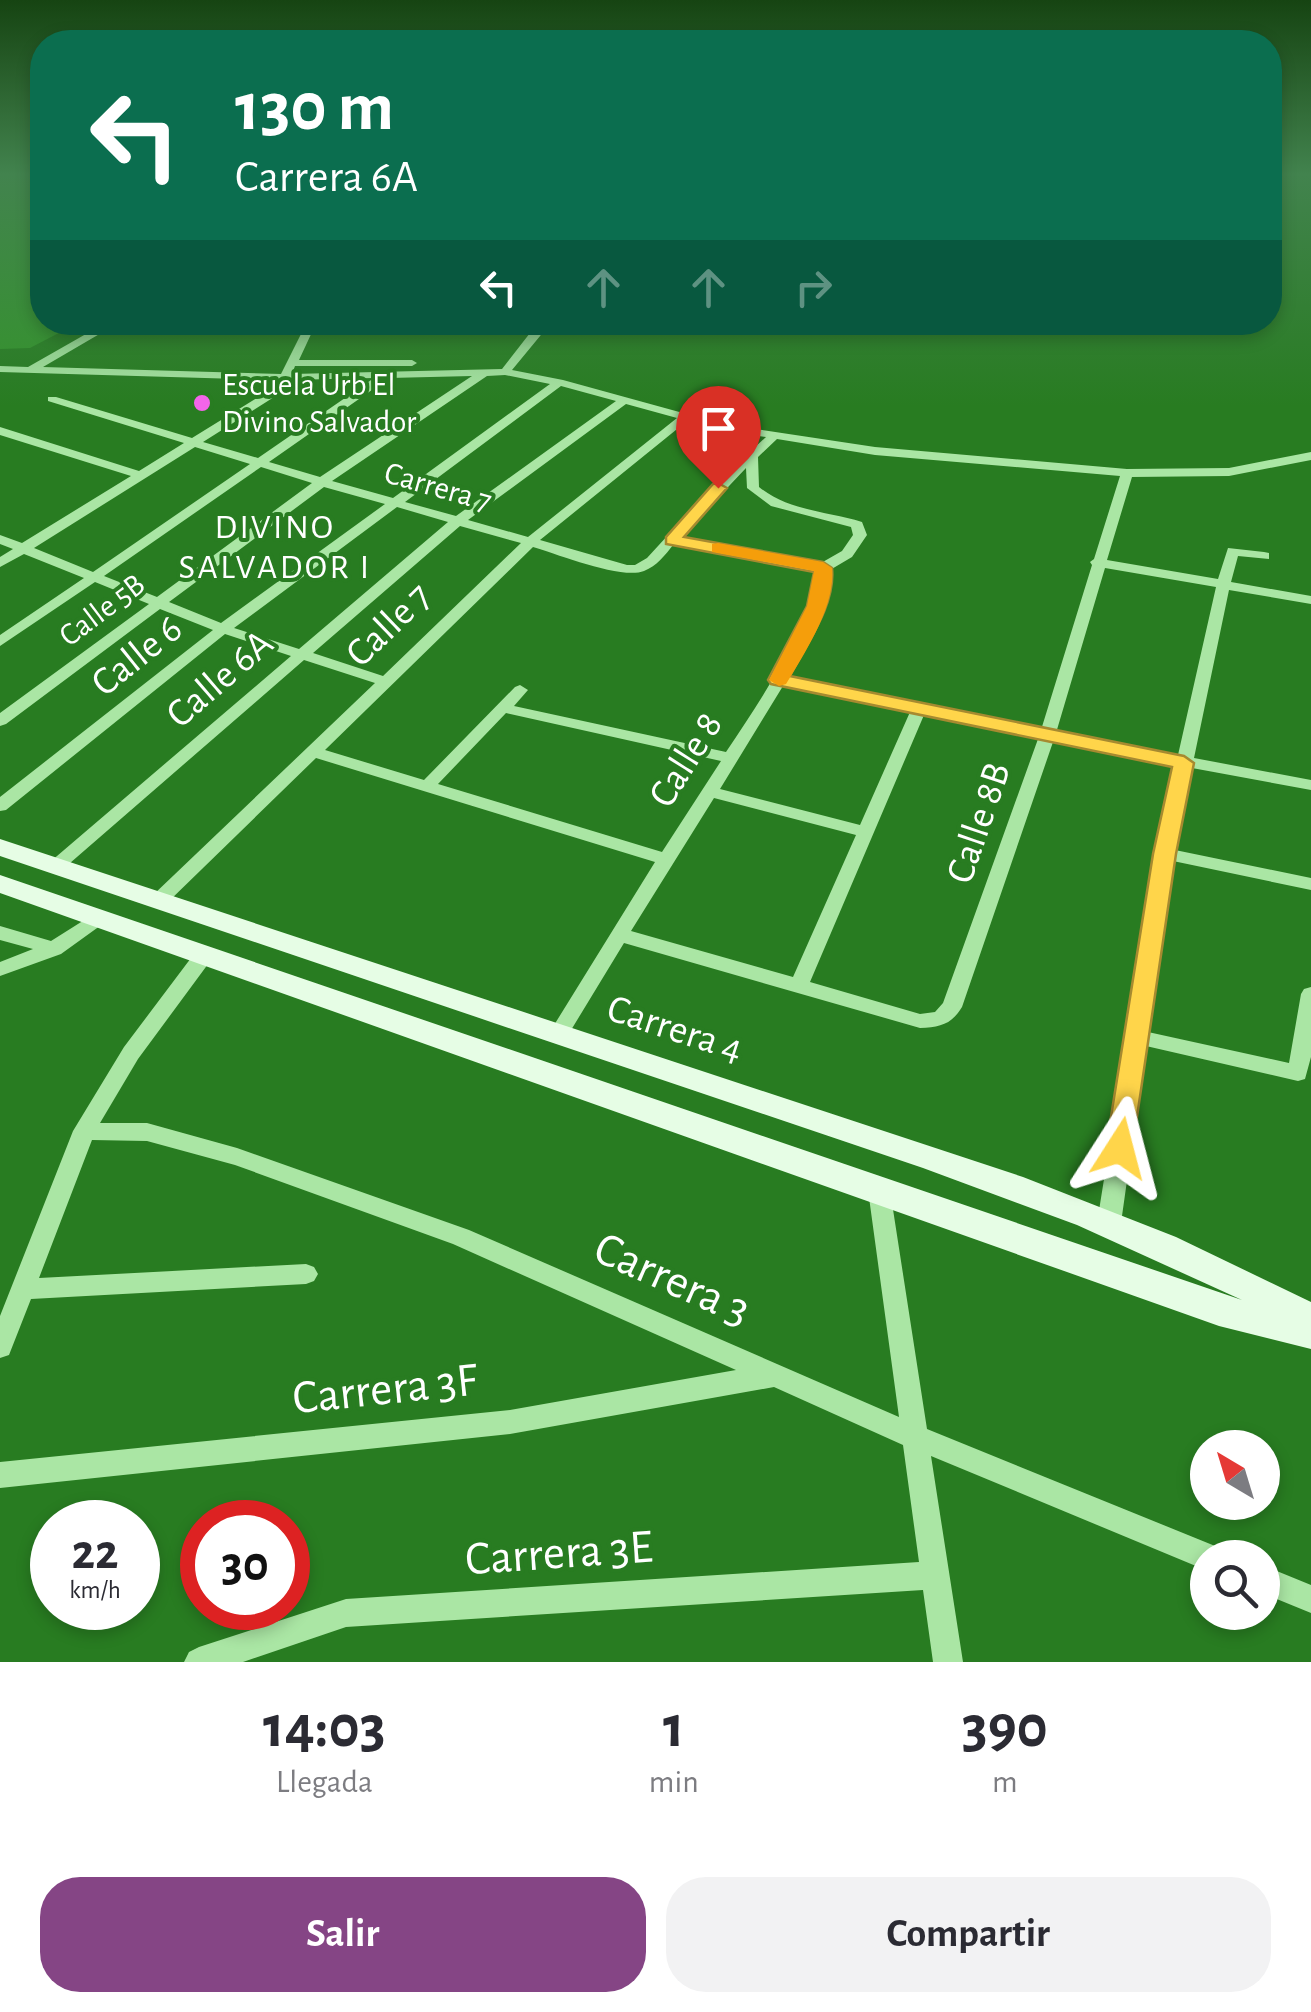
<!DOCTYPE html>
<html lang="es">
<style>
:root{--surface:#fff;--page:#f2f2f3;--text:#2b2b33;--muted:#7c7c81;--accent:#854585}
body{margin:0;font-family:"Alegreya Sans",sans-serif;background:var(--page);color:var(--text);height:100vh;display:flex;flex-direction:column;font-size:38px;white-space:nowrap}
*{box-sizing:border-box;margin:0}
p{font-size:32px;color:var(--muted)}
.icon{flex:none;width:55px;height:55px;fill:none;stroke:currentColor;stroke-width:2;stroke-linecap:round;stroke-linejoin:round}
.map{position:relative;height:1662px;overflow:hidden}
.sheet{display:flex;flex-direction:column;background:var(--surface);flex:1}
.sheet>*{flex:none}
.top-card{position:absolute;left:30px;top:30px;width:1252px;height:305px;border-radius:40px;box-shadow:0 5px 15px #0003;background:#0b6e4f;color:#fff;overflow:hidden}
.needle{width:65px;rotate:322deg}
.controls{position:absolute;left:1190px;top:1430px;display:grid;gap:20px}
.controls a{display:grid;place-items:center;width:90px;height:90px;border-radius:50%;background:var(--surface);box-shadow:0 5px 15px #0003;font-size:50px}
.speed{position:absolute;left:30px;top:1500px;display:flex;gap:20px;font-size:50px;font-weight:700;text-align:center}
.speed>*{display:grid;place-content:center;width:130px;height:130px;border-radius:50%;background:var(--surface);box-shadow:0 5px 15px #0003;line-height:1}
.speed small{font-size:25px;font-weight:400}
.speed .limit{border:15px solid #d22;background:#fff;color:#111}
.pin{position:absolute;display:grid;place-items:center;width:85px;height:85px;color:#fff;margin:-102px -42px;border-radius:50% 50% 50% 0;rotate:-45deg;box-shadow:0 0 10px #0007}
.pin .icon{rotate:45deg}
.me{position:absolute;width:110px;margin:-55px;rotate:9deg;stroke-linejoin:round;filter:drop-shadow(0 0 8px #0008)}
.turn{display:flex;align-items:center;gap:35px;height:210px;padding:0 40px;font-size:45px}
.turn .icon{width:130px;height:130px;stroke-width:2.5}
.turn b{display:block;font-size:70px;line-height:85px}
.lanes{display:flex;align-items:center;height:95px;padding:0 40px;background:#0003;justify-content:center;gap:50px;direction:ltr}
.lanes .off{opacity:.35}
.eta{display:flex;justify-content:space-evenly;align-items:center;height:170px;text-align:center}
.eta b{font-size:60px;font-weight:700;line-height:70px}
.action{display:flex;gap:20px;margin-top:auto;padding:20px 40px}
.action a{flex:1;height:115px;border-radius:40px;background:var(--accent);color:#fff;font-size:40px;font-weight:700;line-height:115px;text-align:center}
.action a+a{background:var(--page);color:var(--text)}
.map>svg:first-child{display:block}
</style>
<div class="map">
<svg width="1311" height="1662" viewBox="0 0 1311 1662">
<rect width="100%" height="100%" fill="#287c21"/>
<path fill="#34942b" d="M0 173H42V322L78 323 30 348 0 349Z"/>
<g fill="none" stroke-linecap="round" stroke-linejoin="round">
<path fill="#aae6a4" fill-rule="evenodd" d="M107 322H120L43 367 281 374 307 322 535 327 538 323 544 322 547 325 545 330 512 370 563 380 723 424 875 447 1127 469 1229 468 1311 452V460L1229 476 1132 477 1107 560 1218 579 1228 548 1264 552 1269 553V559L1238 556 1231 582 1311 596V604L1229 590 1194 758 1311 780V790L1192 768 1175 850 1311 878V890L1173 861 1148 1032 1289 1063 1301 994 1304 989 1311 987V1057L1305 1079 1298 1081 1146 1046 1121 1223 1117 1230 1109 1233 1101 1230 1097 1223 1156 854 1176 765 1053 742 962 1007C951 1025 940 1027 920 1028L624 943 565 1040 558 1043 551 1040 548 1035 551 1030 655 862 316 758 166 904H152L150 900 152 896 375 683 304 660 62 870H50L47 866 50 862 291 656 225 634 6 810 0 811V797L213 630 160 609 6 724 0 726V713L149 604 95 582 0 646V635L84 578 24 554 0 567V557L13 549 0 544V535L22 543 131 476 0 435V427L139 471 184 443 48 401V397H56L192 438 273 388 277 380 0 372V366L28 367ZM313 330 530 333 502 369 292 374 295 366H412L417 363 412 360H299ZM505 375 550 384 393 498 332 481 487 376ZM472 376 320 477 269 462 389 378ZM374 378 258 458 203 442 282 392 288 380ZM561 386 616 401 456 516 405 502ZM626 404 677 418 528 537 468 520ZM687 421 722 431 766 437 714 485 647 558 635 565H627L540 540ZM777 439 875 455 1120 476 1094 559 1090 562 1092 565 1041 730 787 677C807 643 824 609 830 570L852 557 867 535 862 522C827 511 788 511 759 487L758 457ZM195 447 250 464 93 572 34 548ZM261 467 312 483 157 597 104 576ZM746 468 747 488 771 506 851 527 853 535 842 551 821 563 680 538ZM324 487 385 504 221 623 169 602ZM397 507 448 522 299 649 234 628ZM460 526 521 543 383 676 313 653ZM674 544 816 571C805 636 762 698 726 752L514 706 528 690 520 685 515 687 424 780 325 750 533 547C557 554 622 580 644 571 657 566 665 555 674 544ZM1105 568 1216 587 1178 755 1056 733ZM783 686 910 712 860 825 720 789ZM506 713 721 761 662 852 438 784ZM924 715 1038 739 943 1003 935 1012 920 1014 810 982ZM714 798 856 835 793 977 631 931Z
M97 912 104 913 106 918 104 923 61 954 0 976V962L33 949 0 940V926L51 941Z
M204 948 211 950 214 955 211 960 138 1059 100 1123H147L237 1148 469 1230 899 1417 868 1190 871 1183 879 1181 887 1183 890 1190 927 1429 1220 1548 1224 1558H1208V1571L931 1456 963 1662H933L923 1590 346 1627 243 1662H184L189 1652 199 1647 346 1599 919 1562 903 1445 774 1387 510 1434 0 1488V1462L510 1410 736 1370 453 1244 235 1165 147 1141 92 1140 39 1278 306 1264 314 1267 318 1274 314 1281 306 1284 31 1299 9 1355 0 1358V1316L73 1131 124 1047 197 950Z
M1262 1565 1311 1585V1613L1262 1593Z"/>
<path fill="#e6fde5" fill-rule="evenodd" d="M0 839 1023 1177 1176 1237 1311 1302V1349L1219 1326 0 893V875L1242 1300 1077 1225 923 1168 0 856Z"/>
</g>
<linearGradient id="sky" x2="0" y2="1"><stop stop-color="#164412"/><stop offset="0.43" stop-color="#42834e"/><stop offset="1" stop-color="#42834e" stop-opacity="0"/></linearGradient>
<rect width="1311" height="406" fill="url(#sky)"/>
<path fill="#ffd54a" stroke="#a68a30" stroke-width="2.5" d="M718 483 727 488 684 537 823 562 832 568C836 605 806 644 790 676L1184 756 1194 763 1176 854 1131 1157 1120 1160 1110 1157 1106 1148 1153 854 1172 767 771 684 768 680 807 606 814 572 666 544V537L713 484Z"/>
<path fill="#f59e0b" d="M718 543 823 562 832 568C836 605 805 653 786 684L779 686 769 680 807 606 814 571 712 552V544Z"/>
<circle fill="#f365e9" stroke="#287c21" stroke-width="4" cx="202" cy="403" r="10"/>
<g text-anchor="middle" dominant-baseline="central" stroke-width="8" stroke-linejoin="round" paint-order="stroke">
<g font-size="32" fill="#fff" stroke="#287c21" text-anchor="start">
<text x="222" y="385">Escuela Urb El<tspan x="222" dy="37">Divino Salvador</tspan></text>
</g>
<g font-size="32" fill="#fff" stroke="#287c21">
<text transform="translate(438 487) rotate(16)">Carrera 7</text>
<text transform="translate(102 610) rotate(-37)">Calle 5B</text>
</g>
<g font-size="35" letter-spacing="2.5" fill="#fff" stroke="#287c21">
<text x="275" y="527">DIVINO<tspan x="275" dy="40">SALVADOR I</tspan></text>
</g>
<g font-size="40" fill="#fff" stroke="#287c21">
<text transform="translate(389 625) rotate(-44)">Calle 7</text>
<text transform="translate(137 656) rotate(-39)">Calle 6</text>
<text transform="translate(220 679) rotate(-41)">Calle 6A</text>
<text transform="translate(686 760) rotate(-58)">Calle 8</text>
<text transform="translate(979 823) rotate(-71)">Calle 8B</text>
<text transform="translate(675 1029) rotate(18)">Carrera 4</text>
</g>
<g font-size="48" fill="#fff" stroke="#287c21">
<text transform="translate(672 1280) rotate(24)">Carrera 3</text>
<text transform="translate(385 1390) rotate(-6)">Carrera 3F</text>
<text transform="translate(559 1554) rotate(-4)">Carrera 3E</text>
</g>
</g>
</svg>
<div class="controls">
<a><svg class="needle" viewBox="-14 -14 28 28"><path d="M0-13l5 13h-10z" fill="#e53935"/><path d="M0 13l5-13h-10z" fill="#7c7c81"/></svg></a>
<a><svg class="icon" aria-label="search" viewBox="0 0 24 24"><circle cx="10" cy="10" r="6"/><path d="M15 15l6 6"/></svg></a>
</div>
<div class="speed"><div>22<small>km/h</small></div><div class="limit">30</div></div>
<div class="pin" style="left:718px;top:488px;background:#d93025"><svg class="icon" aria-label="arrive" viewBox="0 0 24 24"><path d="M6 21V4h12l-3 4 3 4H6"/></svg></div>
<svg class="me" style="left:1120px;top:1148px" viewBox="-20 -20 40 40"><path d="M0-17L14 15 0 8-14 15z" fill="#ffd54a" stroke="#fff" stroke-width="4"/></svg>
<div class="top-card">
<div class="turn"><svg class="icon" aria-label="left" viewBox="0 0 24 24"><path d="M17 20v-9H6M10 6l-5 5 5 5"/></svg><div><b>130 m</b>Carrera 6A</div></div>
<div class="lanes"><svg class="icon" aria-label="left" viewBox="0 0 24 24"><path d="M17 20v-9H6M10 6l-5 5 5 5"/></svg><svg class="icon off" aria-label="ahead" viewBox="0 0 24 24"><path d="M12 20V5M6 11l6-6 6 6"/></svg><svg class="icon off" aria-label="ahead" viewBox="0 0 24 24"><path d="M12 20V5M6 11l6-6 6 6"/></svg><svg class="icon off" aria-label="right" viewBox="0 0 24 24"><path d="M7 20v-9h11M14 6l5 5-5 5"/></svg></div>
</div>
</div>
<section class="sheet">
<div class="eta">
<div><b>14:03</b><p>Llegada</p></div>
<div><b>1</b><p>min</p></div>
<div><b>390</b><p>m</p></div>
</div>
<div class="action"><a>Salir</a><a>Compartir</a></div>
</section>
